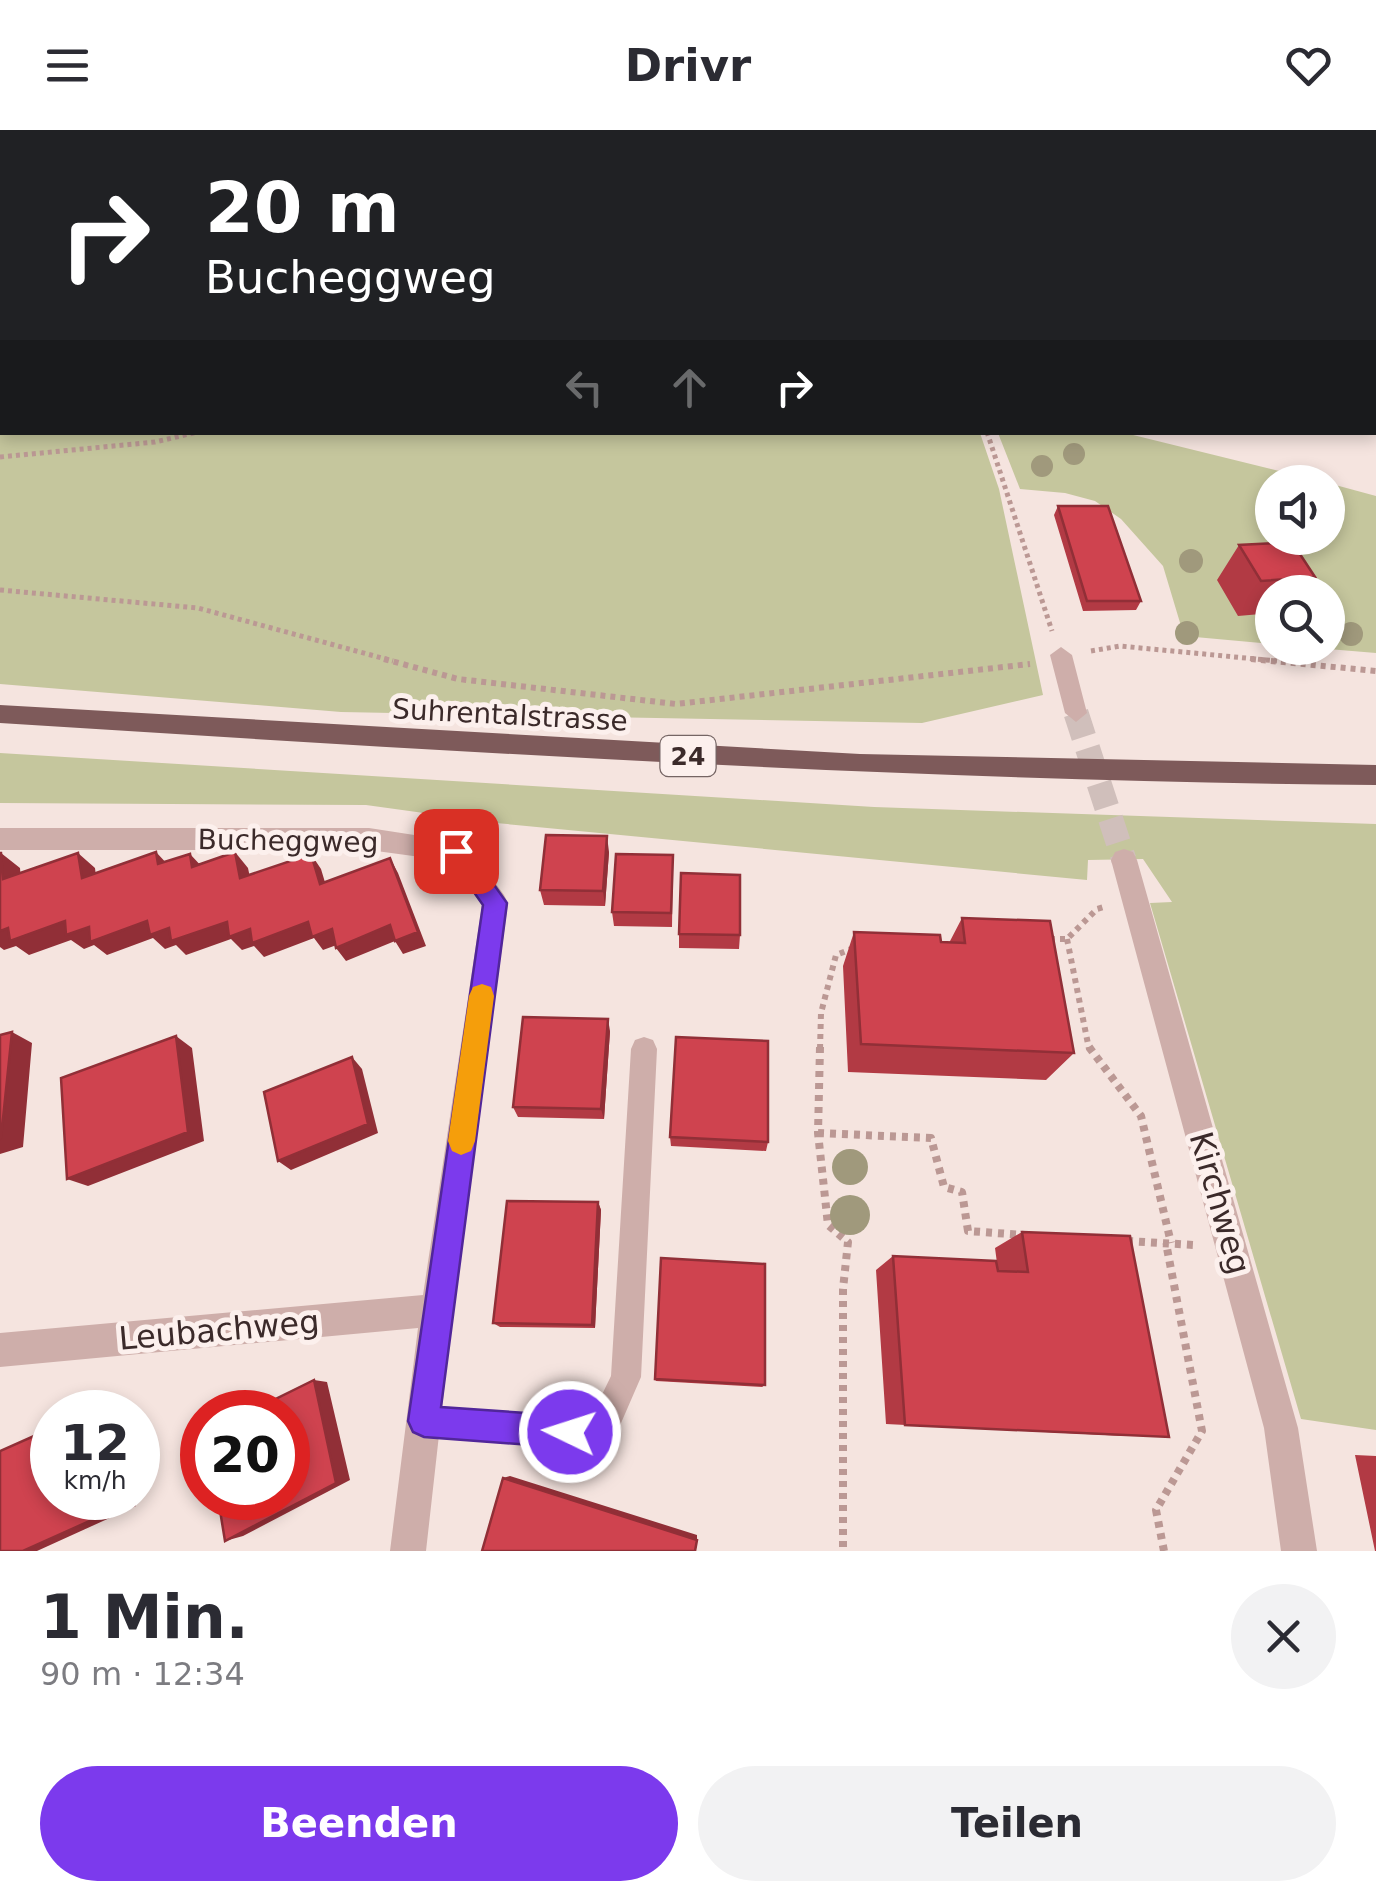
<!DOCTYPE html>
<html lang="de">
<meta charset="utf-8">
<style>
:root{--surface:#fff;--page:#f2f2f3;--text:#2b2b33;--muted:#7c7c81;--accent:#7c3aed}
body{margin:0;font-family:"DejaVu Sans",sans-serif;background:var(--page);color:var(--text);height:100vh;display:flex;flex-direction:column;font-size:38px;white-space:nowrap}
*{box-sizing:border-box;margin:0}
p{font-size:32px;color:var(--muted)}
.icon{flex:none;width:55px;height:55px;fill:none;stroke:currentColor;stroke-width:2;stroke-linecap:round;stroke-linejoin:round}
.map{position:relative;height:1421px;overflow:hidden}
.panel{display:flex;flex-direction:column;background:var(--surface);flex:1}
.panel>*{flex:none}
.hud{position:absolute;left:0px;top:0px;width:1378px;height:305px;box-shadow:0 5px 15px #0003;background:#202124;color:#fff;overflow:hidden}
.buttons{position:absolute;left:1255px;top:335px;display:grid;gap:20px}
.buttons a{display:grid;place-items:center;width:90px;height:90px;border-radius:50%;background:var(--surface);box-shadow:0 5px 15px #0003;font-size:50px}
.speed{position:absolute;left:30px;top:1260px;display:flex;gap:20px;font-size:50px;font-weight:700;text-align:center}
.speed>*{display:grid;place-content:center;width:130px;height:130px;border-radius:50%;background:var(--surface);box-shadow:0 5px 15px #0003;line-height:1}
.speed small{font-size:25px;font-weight:400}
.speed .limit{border:15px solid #d22;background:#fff;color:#111}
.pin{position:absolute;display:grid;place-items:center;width:85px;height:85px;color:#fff;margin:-42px;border-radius:20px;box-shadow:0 5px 15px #0006}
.me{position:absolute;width:110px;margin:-55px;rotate:274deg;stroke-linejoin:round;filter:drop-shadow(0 0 8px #0008)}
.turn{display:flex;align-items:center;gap:35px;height:210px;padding:0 40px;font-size:45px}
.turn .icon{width:130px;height:130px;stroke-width:2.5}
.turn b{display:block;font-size:70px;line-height:85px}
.lanes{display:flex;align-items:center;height:95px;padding:0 40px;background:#0003;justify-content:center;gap:50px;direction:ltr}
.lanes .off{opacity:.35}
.round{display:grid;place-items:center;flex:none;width:105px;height:105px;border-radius:52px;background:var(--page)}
.head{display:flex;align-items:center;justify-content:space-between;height:170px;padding:0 40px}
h1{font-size:60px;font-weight:700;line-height:75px}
.primary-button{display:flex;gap:20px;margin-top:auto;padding:20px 40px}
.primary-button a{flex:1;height:115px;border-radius:60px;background:var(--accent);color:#fff;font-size:40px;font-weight:700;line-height:115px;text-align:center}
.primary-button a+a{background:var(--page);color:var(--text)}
header{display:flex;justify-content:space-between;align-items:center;height:130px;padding:0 40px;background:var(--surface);font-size:45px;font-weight:700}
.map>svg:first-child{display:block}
</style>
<header><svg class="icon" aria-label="menu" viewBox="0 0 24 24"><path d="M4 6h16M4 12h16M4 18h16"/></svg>Drivr<svg class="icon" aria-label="heart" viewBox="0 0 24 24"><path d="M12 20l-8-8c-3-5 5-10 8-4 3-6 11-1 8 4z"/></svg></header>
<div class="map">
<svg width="1376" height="1421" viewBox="0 0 1376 1421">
<rect width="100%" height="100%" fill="#f5e4df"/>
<path fill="#c5c69d" d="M0 0H991L2 2V302L980 303 999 359 1043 565 922 593 341 582 0 554Z
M998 303H1125L1324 352H1272V408H1328V353L1376 366V523L1316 518H1328V462H1272V514L1184 506 1163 436 1121 389 1095 371 1065 363 1020 359Z
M0 623 874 677 1376 694V1300L1301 1289 1150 773 1172 772 1143 729 1088 730 1087 750 496 693 366 675 0 673Z"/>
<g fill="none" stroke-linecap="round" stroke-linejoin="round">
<path stroke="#d0bfbb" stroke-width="25" stroke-dasharray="25 12" stroke-linecap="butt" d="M1076 583 1124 730"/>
<path stroke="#bb9894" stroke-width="5" stroke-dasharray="4 4" stroke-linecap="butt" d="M987 302 1052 501
M0 327 155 312 198 302
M0 460 198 478 393 531
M1091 521 1120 516 1277 531"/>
<path stroke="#bb9894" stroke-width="6" stroke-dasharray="5 5" stroke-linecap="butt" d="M384 529 458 549 676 574 1030 534
M1251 529 1376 541
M1050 809H1067L1097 779 1104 777
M1067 809 1089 919
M820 919 821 883 836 825 854 818"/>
<path stroke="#bb9894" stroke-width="8" stroke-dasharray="6 6" stroke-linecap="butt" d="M820 917 818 1003 828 1095 848 1112 843 1159V1421
M1089 917 1141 986 1171 1113
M818 1003 931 1008 944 1057 962 1062 968 1101 1024 1105
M1127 1111 1194 1115
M1164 1421 1156 1380 1202 1301 1166 1113"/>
<path fill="#ceaeaa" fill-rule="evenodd" d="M644 907 653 910 657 919 641 1247 618 1300 570 1318 424 1307 413 1302 408 1291 413 1280 424 1275 570 1286 596 1277 611 1246 631 919 635 910Z"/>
<path fill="#ceaeaa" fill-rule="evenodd" d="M1061 517 1072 525 1087 583 1076 592 1065 583 1050 525Z
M0 698H369L466 713 504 765 508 773 453 1180 426 1421H390L418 1198 0 1237V1203L423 1165 482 775 450 731 369 720H0Z
M1124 719 1133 722 1137 730 1298 1298 1317 1421H1281L1264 1298 1111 730 1115 722Z"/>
<path fill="#7e5a5a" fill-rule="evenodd" d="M0 575 860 624 1376 635V655C916 651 459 622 0 593Z"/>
</g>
<g fill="#a0997c">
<circle cx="1074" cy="324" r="11"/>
<circle cx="1042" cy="336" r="11"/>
<circle cx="1191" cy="431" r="12"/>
<circle cx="1187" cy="503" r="12"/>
<circle cx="1351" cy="504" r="12"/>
<circle cx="850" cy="1037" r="18"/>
<circle cx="850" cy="1085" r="20"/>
</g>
<path fill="#b23a44" d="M1058 376 1141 471 1136 480 1083 481 1054 385Z
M1239 415 1315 447 1303 462H1272V483L1238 486 1217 450Z
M609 722 605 776 544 775 540 760Z
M673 725 672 797 614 796 612 782Z
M962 788 1074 923 1046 950 848 942 843 836 854 802 949 813Z
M679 804 740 805 739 819 679 818Z
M610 901 604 989 518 987 513 977Z
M670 1007 768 1012 766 1021 671 1016Z
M598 1072 601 1080 595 1198 500 1197 493 1193Z
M1022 1102 1125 1306 886 1294 876 1140 893 1126 997 1133 995 1118Z
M655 1249 765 1255 762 1257 656 1251Z
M1355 1325 1376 1326V1421H1375Z"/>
<path fill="#912f37" d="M607 706 609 722 605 776 603 761Z
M156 722 170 737 158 734Z
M235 722 248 738 253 762 240 748Z
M1 723 20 738 22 764 3 749Z
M78 723 95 738 98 763 82 748Z
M190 724 204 739 192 737Z
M311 724 321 739 330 769 320 754Z
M390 728 398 743 426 816 403 824 395 811 346 831 336 818 390 795Z
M65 791 89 797 147 791 169 798 227 792 250 799 308 792 332 799 342 813 323 820 314 808 264 827 254 816 242 820 231 809 186 825 176 815 165 819 153 808 107 825 94 815 84 819 71 810 29 825 16 816 4 820 0 817V801L8 798Z
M608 889 610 901 604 989 601 979Z
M12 902 32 913 23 1017 0 1024V1009Z
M176 906 192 918 204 1011 88 1056 67 1049Z
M352 927 362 939 378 1003 291 1040 278 1031Z
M598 1072 601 1080 595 1198 592 1195Z
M314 1250 327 1252 350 1350 243 1406 225 1411Z
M107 1275H128L129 1282H107Z
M510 1346 697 1405V1410L503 1348Z
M113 1368H136V1376L37 1421H23Z"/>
<path fill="#cf434f" stroke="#912f37" stroke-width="2.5" d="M1058 376H1108L1141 471H1087Z
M1292 412 1315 447 1261 451 1239 415Z
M546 705 607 706 603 761 540 760Z
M156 722 158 734 190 724 192 737 235 722 240 748 311 724 320 754 390 728 418 802 395 811 390 795 336 818 332 799 312 807 308 792 252 813 250 799 229 807 227 792 171 811 169 798 150 805 147 791 90 812 89 797 66 805 65 791 10 811 8 798 0 801V723H1L3 749 78 723 82 748Z
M616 724 673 725 671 783 612 782Z
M681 743 740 745V805L679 804Z
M962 788 1050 791 1074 923 861 914 854 802 940 805 941 812 965 813Z
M523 887 608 889 601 979 513 977Z
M12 902 1 1008 0 1009V905Z
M176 906 188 1002 67 1049 61 948Z
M676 907 768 911V1012L670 1007Z
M352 927 368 994 278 1031 264 962Z
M507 1071 598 1072 592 1195 493 1193Z
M1022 1102 1130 1106 1169 1307 905 1295 893 1126 996 1131 998 1141 1028 1142Z
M661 1128 765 1134V1255L655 1249Z
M314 1250 336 1353 225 1411 218 1368H288V1282H249Z
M107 1275V1282H89Z
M52 1298V1368H113L114 1380 23 1421H0V1321Z
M503 1348 697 1410 695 1421H482Z"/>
<path fill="#7c3aed" stroke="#51269a" stroke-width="2.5" d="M456 711 465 714 507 773 441 1277 570 1286 582 1291 586 1302 582 1313 570 1318 424 1307 413 1302 408 1291 483 775 445 721 448 714Z"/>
<path fill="#f59e0b" d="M482 854 491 857 494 866 475 1011 471 1021 461 1025 452 1021 448 1011 469 866 473 857Z"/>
<g text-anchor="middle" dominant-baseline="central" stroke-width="10" stroke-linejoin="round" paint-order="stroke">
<rect fill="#fcf0ed" stroke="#756564" stroke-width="2.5" x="660.5" y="606" width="55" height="40" rx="8"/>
<g font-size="25" font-weight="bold" fill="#3b2a2a">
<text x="688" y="626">24</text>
</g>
<g font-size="28" fill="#3b2a2a" stroke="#fcf0ed">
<text transform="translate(510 585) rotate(3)">Suhrentalstrasse</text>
<text transform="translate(288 711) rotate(1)">Bucheggweg</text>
</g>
<g font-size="32" fill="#3b2a2a" stroke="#fcf0ed">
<text transform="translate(1220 1073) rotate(74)">Kirchweg</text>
<text transform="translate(219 1200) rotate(-5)">Leubachweg</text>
</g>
</g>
</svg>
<div class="buttons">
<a><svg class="icon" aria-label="sound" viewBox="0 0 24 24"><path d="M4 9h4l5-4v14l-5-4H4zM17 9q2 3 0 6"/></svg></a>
<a><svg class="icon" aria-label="search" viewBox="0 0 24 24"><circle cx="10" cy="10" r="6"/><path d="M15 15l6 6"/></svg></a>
</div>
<div class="speed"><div>12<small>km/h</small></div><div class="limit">20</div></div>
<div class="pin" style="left:456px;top:721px;background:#d93025"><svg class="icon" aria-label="arrive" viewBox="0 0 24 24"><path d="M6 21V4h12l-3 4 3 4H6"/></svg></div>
<svg class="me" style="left:570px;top:1302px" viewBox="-20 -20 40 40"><circle r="17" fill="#7c3aed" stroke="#fff" stroke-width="3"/><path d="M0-11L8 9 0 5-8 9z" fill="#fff"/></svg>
<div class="hud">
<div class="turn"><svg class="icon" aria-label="right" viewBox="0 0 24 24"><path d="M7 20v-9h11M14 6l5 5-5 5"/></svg><div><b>20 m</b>Bucheggweg</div></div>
<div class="lanes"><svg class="icon off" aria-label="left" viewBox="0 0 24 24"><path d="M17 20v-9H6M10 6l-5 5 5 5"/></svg><svg class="icon off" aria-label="ahead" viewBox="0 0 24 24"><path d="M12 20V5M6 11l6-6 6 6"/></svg><svg class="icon" aria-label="right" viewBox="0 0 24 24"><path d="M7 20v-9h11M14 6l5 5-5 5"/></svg></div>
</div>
</div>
<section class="panel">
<div class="head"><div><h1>1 Min.</h1><p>90 m · 12:34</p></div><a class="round"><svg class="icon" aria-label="close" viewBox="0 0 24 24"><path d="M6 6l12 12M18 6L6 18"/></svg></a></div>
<div class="primary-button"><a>Beenden</a><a>Teilen</a></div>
</section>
